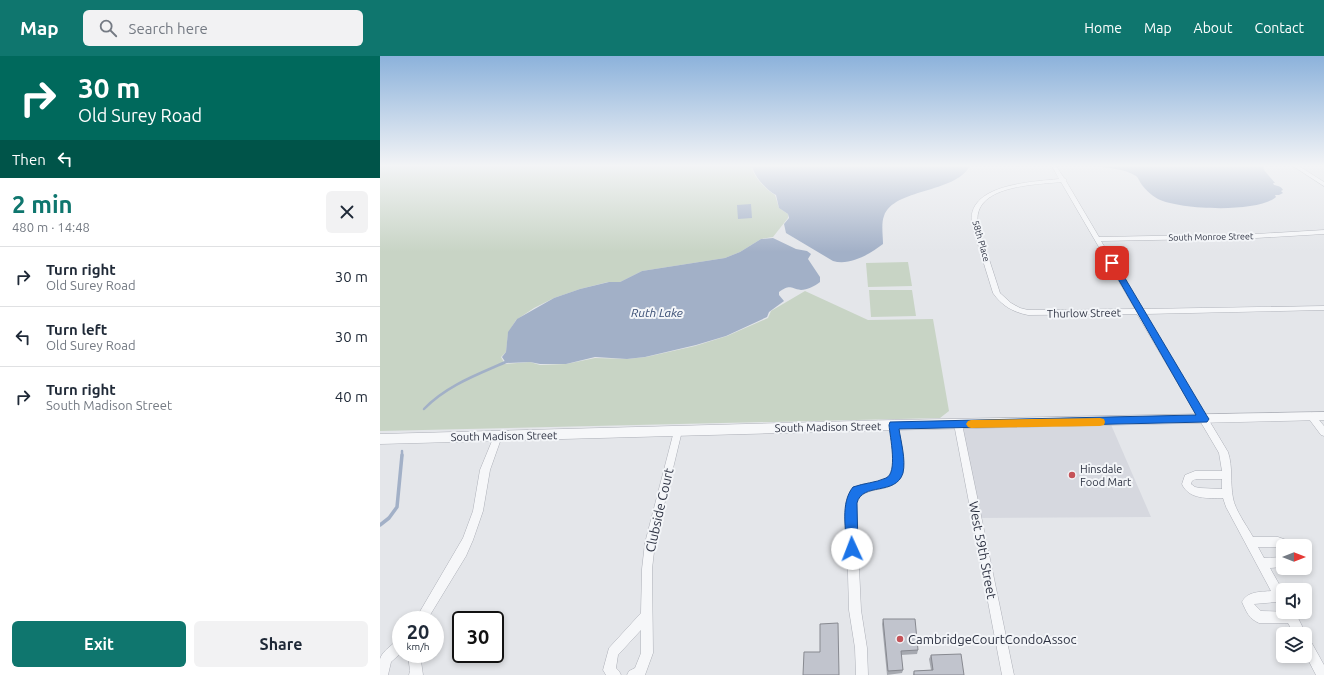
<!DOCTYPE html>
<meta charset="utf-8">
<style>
:root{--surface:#fff;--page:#f2f2f3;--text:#1f2937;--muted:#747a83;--line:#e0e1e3;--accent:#0f766e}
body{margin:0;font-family:Ubuntu,sans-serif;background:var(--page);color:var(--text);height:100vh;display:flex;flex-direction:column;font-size:15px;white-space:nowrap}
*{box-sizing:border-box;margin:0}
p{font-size:13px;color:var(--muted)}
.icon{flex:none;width:22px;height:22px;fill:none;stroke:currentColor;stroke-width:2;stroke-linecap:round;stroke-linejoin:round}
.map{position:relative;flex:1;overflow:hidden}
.side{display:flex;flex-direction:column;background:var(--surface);width:380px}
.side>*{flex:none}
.banner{background:#00695c;color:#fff;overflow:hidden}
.needle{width:26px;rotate:90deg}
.controls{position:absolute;left:896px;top:483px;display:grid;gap:8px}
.controls a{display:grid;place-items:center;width:36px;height:36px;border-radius:6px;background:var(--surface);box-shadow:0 2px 6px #0003;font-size:20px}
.speed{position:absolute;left:12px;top:555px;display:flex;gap:8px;font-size:20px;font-weight:700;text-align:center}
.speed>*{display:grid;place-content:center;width:52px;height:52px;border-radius:50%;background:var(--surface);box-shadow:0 2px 6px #0003;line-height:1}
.speed small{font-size:10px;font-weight:400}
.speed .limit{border:2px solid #111;border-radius:6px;background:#fff;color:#111}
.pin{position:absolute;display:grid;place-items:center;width:34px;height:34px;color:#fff;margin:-17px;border-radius:8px;box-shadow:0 2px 6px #0006}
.me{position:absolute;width:44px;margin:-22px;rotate:358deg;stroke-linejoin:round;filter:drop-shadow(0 0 3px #0008)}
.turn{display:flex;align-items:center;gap:14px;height:84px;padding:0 12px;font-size:18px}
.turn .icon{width:52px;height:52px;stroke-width:2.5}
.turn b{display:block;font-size:28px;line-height:34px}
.then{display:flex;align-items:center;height:38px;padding:0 12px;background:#0003;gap:8px;font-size:15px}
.round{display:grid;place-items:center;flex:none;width:42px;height:42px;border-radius:6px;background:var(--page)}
.head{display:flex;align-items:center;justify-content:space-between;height:68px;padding:0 12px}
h1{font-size:24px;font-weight:700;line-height:30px;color:var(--accent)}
.cta{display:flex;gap:8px;margin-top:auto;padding:8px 12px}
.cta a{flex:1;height:46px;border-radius:6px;background:var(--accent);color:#fff;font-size:16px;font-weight:700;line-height:46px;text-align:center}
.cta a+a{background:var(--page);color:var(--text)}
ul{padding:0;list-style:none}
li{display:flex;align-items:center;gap:12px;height:60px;padding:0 12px;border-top:1px solid var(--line)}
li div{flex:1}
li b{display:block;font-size:15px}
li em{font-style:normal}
header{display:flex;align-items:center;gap:24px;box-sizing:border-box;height:56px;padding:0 20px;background:var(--accent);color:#fff}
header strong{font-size:19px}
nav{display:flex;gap:22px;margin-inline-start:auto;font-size:14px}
.search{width:280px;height:36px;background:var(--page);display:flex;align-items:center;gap:10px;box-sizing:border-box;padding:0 14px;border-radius:6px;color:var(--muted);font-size:15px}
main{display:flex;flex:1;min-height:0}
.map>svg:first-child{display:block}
</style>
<header>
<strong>Map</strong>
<div class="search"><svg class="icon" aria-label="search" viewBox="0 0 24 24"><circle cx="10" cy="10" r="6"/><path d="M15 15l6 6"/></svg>Search here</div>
<nav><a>Home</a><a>Map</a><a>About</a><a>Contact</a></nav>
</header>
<main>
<section class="side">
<div class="banner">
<div class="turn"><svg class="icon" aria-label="right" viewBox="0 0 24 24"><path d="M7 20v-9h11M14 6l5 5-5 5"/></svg><div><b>30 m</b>Old Surey Road</div></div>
<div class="then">Then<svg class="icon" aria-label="left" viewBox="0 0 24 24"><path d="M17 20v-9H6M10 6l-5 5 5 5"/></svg></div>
</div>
<div class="head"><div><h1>2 min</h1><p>480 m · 14:48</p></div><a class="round"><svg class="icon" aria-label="close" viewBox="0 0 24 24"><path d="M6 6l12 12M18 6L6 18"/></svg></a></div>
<ul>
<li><svg class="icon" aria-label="right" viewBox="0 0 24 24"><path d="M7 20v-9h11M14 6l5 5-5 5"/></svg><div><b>Turn right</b><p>Old Surey Road</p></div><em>30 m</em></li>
<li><svg class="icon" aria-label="left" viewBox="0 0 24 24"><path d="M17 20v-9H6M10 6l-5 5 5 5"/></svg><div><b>Turn left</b><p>Old Surey Road</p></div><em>30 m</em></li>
<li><svg class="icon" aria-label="right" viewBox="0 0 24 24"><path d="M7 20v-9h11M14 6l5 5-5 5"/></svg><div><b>Turn right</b><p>South Madison Street</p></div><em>40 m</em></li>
</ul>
<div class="cta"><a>Exit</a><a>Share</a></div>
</section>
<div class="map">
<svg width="944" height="619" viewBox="0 0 944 619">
<rect width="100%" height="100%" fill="#e4e6ea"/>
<path fill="#d6d8df" d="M729 364 771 461 597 462 578 368Z"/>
<path fill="#c8d4c5" d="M0 110H371C373 120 386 134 395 139L399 152 408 158V162L393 181 381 183 360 196 345 202 262 215 240 226H228L200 233 174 242 154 252 136 264 128 277 126 296 121 301 125 308 150 306 160 309 186 308 215 302 247 303 266 301 315 290 347 280 388 262 391 255 425 235 488 264 553 263 569 355 560 362 0 375Z
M528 206 532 230 488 231 486 207Z
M489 234H532L536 260 491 261Z"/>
<path fill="#a2b0c7" d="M372 110H590C574 138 514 132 504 160 501 167 503 180 503 188 490 198 470 210 453 205L406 177 404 168 409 162 408 158 399 152 396 139C386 134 374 120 372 110Z
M716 110H880L883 111 884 114 895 127H893L894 129C898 130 901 130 903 134L901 135 903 137 899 139H895L896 141C879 157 800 154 778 143 772 140 762 131 759 124 758 123 758 121 756 120 746 113 728 112 716 110Z
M371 148 372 162 358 163 357 149Z
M393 182 416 193 427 195 431 198 428 203 440 221V226C435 230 427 234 421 234 410 232 410 228 399 236V239L404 245 389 256 387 261 346 280 316 289 265 301 247 303 215 301 186 308H160L150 306 126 307 122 301 126 296 128 276 137 263 174 242 200 233 229 226H240L262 215 345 202 360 196 381 183Z"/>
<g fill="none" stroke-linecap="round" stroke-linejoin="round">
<path stroke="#a2b0c7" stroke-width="2.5" d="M44 353C67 329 99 318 128 305
M22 400V395"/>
<path stroke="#a2b0c7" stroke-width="3.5" d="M0 469 9 462 17 451 22 399"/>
<g stroke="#adb0b8" stroke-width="1">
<path id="minor" d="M672 110H676L684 122 687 124 686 125 719 181 876 178 944 174V178L876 182 721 185 762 253 944 250V254L765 258 848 396C853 411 850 427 853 442 855 454 867 470 873 481H898L912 486 913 490H903V493L898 491H878L884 502 903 501V511L890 512 903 535V552L899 550 897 546 874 548 881 555 915 556 926 578 925 580V578H914L908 567H879C869 563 866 555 862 546 867 535 881 536 891 535L846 451 843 442C828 442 809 444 802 428L805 419 815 415H842L839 397 757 258 648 259C633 256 622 250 613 237L592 169C585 128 651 126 679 123ZM681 126 755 253 648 254 640 252 631 247 620 237 598 169C591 129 655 129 681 126ZM816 423H842V433L820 432 815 431 811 428 812 425Z
M913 110H919L944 126V130Z
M932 357 935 359 944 370V380L941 379 929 363 928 361 929 359Z
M578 364 581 365 582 368 634 619H622L574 368 575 365Z
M514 365 517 366 518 369C520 382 524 396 523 410 519 444 486 424 476 447L481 554 487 592 488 619H476L475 592 469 554 466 447C468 443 469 439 471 436 483 420 510 434 513 410 515 396 511 382 510 369L511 366Z
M298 371 301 372 302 375 275 487 272 513 273 597 265 619H247L249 615 255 612 261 597V574L238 599 236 612 239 615 241 619H226L223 614 229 592 261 557 262 513 265 487 294 375 295 372Z
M118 376 121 377 122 380 110 414 103 455 93 484 86 500 47 564H35L83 482 93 455 100 414 114 380 115 377Z
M925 580 929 582 944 609V619H936L925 598Z
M21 583V597L11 606 8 619H0C0 614 0 608 0 603 2 595 15 586 21 583Z
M28 598H40L43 619H29L30 615Z"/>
</g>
<g stroke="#adb0b8" stroke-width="1">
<path id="tertiary" d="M944 356V364L514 374 0 388V378L514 364Z"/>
</g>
<use href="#minor" fill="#f6f7f9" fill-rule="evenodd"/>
<use href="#tertiary" fill="#f6f7f9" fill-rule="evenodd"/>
</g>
<path fill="#a6a9b0" d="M503 563 538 594 537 598 521 599 523 614 522 617 507 619 502 568Z
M551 599 584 619H533L534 615 551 614 549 603Z"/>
<path fill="#c1c4cd" stroke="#878990" d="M503 563H535L538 594 521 595 523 614 508 615Z
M458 567 459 619H423L424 596H440V568Z
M581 598 584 619H534V615L553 614 551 599Z"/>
<linearGradient id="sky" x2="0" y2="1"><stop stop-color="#8cb2db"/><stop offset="0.56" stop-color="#f3f4f6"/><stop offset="1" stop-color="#f3f4f6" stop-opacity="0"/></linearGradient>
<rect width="944" height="196" fill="url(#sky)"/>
<path fill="#1a73e8" stroke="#114b97" d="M732 205 736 207 827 360 829 363 827 366 519 373C521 386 526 404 523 417 516 440 482 426 477 447L478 493 477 497 472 499 468 497 467 493C466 474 460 447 473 431 484 427 495 427 506 422 518 417 510 381 509 369L510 366 816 359 729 207Z"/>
<path fill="#f59e0b" d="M720 362 724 363 725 366 724 369 720 370 591 372 588 371 586 368 588 365 591 364Z"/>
<g fill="#c55359" stroke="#f3f5f8" stroke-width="1.5">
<circle cx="692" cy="419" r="4"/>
<circle cx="520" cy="583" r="4"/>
</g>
<g text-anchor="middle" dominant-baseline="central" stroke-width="4" stroke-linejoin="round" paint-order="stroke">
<g font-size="9" fill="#2d3242" stroke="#f3f5f8">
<text transform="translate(831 181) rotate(-1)">South Monroe Street</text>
<text transform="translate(601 185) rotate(74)">58th Place</text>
</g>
<g font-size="11" fill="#2d3242" stroke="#f3f5f8">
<text transform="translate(704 257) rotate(-1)">Thurlow Street</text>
<text transform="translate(448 371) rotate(-1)">South Madison Street</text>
<text transform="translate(124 380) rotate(-1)">South Madison Street</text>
</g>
<g font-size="11" fill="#2d3242" stroke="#f3f5f8" text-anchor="start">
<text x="700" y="413">Hinsdale<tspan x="700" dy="13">Food Mart</tspan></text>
</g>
<g font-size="12" font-style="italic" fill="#394d73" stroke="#f3f5f8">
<text x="277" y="256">Ruth Lake</text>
</g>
<g font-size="13" fill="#2d3242" stroke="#f3f5f8">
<text transform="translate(279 454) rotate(-77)">Clubside Court</text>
<text transform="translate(603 494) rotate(79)">West 59th Street</text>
</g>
<g font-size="13" fill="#2d3242" stroke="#f3f5f8" text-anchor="start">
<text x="528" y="583">CambridgeCourtCondoAssoc</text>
</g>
</g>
</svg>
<div class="controls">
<a><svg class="needle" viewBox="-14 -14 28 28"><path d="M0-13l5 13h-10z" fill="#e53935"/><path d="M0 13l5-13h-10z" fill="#747a83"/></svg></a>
<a><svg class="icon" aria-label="sound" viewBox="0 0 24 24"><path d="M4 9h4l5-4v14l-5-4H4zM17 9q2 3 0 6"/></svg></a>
<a><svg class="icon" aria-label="layers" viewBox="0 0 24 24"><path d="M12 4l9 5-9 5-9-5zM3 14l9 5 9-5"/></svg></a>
</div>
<div class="speed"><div>20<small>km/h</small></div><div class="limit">30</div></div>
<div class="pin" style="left:732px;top:207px;background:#d93025"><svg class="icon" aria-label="arrive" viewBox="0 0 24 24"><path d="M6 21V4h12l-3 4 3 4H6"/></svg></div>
<svg class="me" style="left:472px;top:493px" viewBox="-20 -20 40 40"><circle r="19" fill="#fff"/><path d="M0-13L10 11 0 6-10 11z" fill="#1a73e8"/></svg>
</div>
</main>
